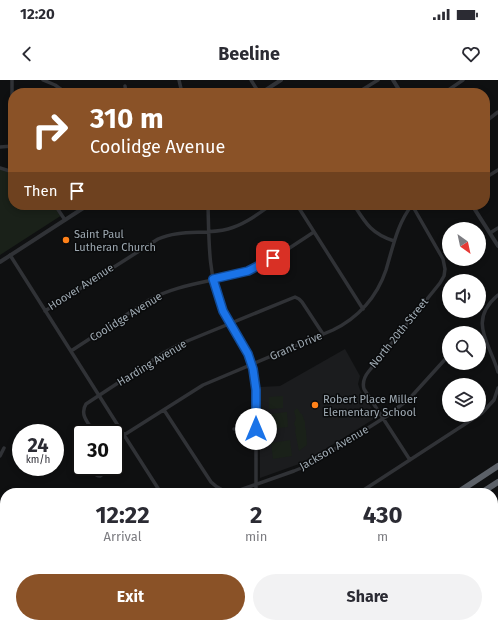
<!DOCTYPE html>
<style>
:root{--surface:#fff;--page:#f2f2f3;--text:#2b2b33;--muted:#7c7c81;--accent:#8a5227}
body{margin:0;font-family:"Fira Sans",sans-serif;background:var(--page);color:var(--text);height:100vh;display:flex;flex-direction:column;font-size:15px;white-space:nowrap}
*{box-sizing:border-box;margin:0}
p{font-size:13px;color:var(--muted)}
.icon{flex:none;width:22px;height:22px;fill:none;stroke:currentColor;stroke-width:2;stroke-linecap:round;stroke-linejoin:round}
.map{position:relative;flex:1;overflow:hidden}
.drawer{position:absolute;left:0px;top:408px;width:498px;height:140px;display:flex;flex-direction:column;background:var(--surface);border-radius:16px 16px 0 0;box-shadow:0 2px 6px #0003}
.drawer>*{flex:none}
.guide{position:absolute;left:8px;top:8px;width:482px;height:122px;border-radius:16px;box-shadow:0 2px 6px #0003;background:#8a5227;color:#fff;overflow:hidden}
.needle{width:26px;rotate:147deg}
.buttons{position:absolute;left:442px;top:142px;display:grid;gap:8px}
.buttons a{display:grid;place-items:center;width:44px;height:44px;border-radius:50%;background:var(--surface);box-shadow:0 2px 6px #0003;font-size:20px}
.speed{position:absolute;left:12px;top:344px;display:flex;gap:8px;font-size:20px;font-weight:700;text-align:center}
.speed>*{display:grid;place-content:center;width:52px;height:52px;border-radius:50%;background:var(--surface);box-shadow:0 2px 6px #0003;line-height:1}
.speed small{font-size:10px;font-weight:400}
.speed .limit{border:2px solid #111;border-radius:6px;background:#fff;color:#111}
.pin{position:absolute;display:grid;place-items:center;width:34px;height:34px;color:#fff;margin:-17px;border-radius:8px;box-shadow:0 2px 6px #0006}
.me{position:absolute;width:44px;margin:-22px;rotate:0deg;stroke-linejoin:round;filter:drop-shadow(0 0 3px #0008)}
.turn{display:flex;align-items:center;gap:14px;height:84px;padding:0 16px;font-size:18px}
.turn .icon{width:52px;height:52px;stroke-width:2.5}
.turn b{display:block;font-size:28px;line-height:34px}
.then{display:flex;align-items:center;height:38px;padding:0 16px;background:#0003;gap:8px;font-size:15px}
.eta{display:flex;justify-content:space-evenly;align-items:center;height:68px;text-align:center}
.eta b{font-size:24px;font-weight:700;line-height:28px}
.action{display:flex;gap:8px;margin-top:auto;padding:8px 16px}
.action a{flex:1;height:46px;border-radius:24px;background:var(--accent);color:#fff;font-size:16px;font-weight:700;line-height:46px;text-align:center}
.action a+a{background:var(--page);color:var(--text)}
.status{display:flex;justify-content:space-between;align-items:center;height:28px;padding:0 20px;background:var(--surface);direction:ltr}
.status svg{height:11px;fill:currentColor}
header{display:flex;justify-content:space-between;align-items:center;height:52px;padding:0 16px;background:var(--surface);font-size:18px;font-weight:700}
.map>svg:first-child{display:block}
</style>
<div class="status"><b>12:20</b><svg viewBox="0 0 49 12"><path d="M0 12V9h3v3zM5 12V6h3v6zM10 12V3h3v9zM15 12V0h3v12zM26 1h20v11H26zM47 4h2v5h-2z"/></svg></div>
<header><svg class="icon" aria-label="back" viewBox="0 0 24 24"><path d="M15 5l-7 7 7 7"/></svg>Beeline<svg class="icon" aria-label="heart" viewBox="0 0 24 24"><path d="M12 20l-8-8c-3-5 5-10 8-4 3-6 11-1 8 4z"/></svg></header>
<div class="map">
<svg width="498" height="548" viewBox="0 0 498 548">
<rect width="100%" height="100%" fill="#0f1011"/>
<path fill="#1b1c1e" d="M345 269 360 296 358 304 360 310 377 337 319 373 299 384 260 398V307L280 306Z
M498 431V548H496L493 543V435Z"/>
<path fill="#1a2119" d="M0 88 13 92V125H51L62 135 0 175Z
M283 316V328L269 329V317Z
M297 328 301 334H302L305 342V347L306 350 307 365 299 371 295 351 296 348 294 344 296 338 294 331Z
M287 332 288 347 271 349 270 334Z
M290 360 292 376 273 379 271 363Z
M493 462 498 463V540L493 534Z
M338 543H487L490 548H330Z"/>
<g fill="none" stroke-linecap="round" stroke-linejoin="round">
<path stroke="#253235" stroke-width="1" d="M0 506H5"/>
<path stroke="#303236" stroke-width="3.5" d="M43 0 55 5 66 13
M179 0 182 13
M251 0 259 13
M125 6 126 13
M357 13 378 0
M444 13 463 0
M12 20V0
M485 42 498 32
M0 67 13 66
M0 88 13 92
M485 98 498 90
M55 125 65 140
M208 125C209 159 208 194 221 226 228 244 241 259 249 277 254 287 255 298 256 310V413
M297 125 363 229
M354 125C366 144 372 154 394 161
M490 153 498 148
M10 175 124 355 203 305 333 250C358 238 377 217 386 190 393 167 397 144 412 125
M498 215C467 241 490 263 498 292
M45 231 158 159C180 149 205 155 228 149 244 145 258 134 271 125
M71 271 149 220C180 203 215 202 247 191 271 182 292 166 314 152
M164 330 211 402C219 410 227 413 237 411L294 391 311 384 387 336 410 318 449 275
M234 349H256
M95 353C89 344 79 335 86 324L165 272 180 264 295 217 299 219 302 222 323 254
M124 355 161 413
M0 376 4 368
M410 380 364 309C362 302 364 297 369 291L440 203 444 196 445 189 443 179 412 125
M96 387C93 391 95 396 100 396L104 393V389L102 387
M359 413 482 333 494 320 498 308
M0 455H5"/>
<path stroke="#303236" stroke-width="4" d="M393 0 401 13
M261 13 281 0
M472 125 498 166
M0 182 88 125"/>
<path stroke="#5c6168" stroke-width="6" d="M457 413 498 386
M481 413 498 402
M249 548 256 543
M272 548 279 543"/>
</g>
<g fill="none" stroke-linecap="round" stroke-linejoin="round">
<g stroke="#114b97" stroke-width="10">
<path id="route" d="M256 349V310L253 289 248 274 223 231 213 199 248 191 273 178"/>
</g>
<use href="#route" stroke="#1a73e8" stroke-width="7"/>
</g>
<g fill="#ff8119" stroke="#0a0b0c" stroke-width="1.5">
<circle cx="66" cy="160" r="4"/>
<circle cx="315" cy="325" r="4"/>
</g>
<g text-anchor="middle" dominant-baseline="central" stroke-width="3" stroke-linejoin="round" paint-order="stroke">
<g font-size="11" fill="#9faab3" stroke="#0a0b0c" text-anchor="start">
<text x="74" y="154">Saint Paul<tspan x="74" dy="13">Lutheran Church</tspan></text>
<text x="323" y="319">Robert Place Miller<tspan x="323" dy="13">Elementary School</tspan></text>
</g>
<g font-size="11" fill="#9faab3" stroke="#0a0b0c">
<text transform="translate(81 207) rotate(-33)">Hoover Avenue</text>
<text transform="translate(126 237) rotate(-32)">Coolidge Avenue</text>
<text transform="translate(399 253) rotate(-51)">North 20th Street</text>
<text transform="translate(296 266) rotate(-23)">Grant Drive</text>
<text transform="translate(152 283) rotate(-31)">Harding Avenue</text>
<text transform="translate(334 368) rotate(-30)">Jackson Avenue</text>
</g>
</g>
</svg>
<div class="buttons">
<a><svg class="needle" viewBox="-14 -14 28 28"><path d="M0-13l5 13h-10z" fill="#e53935"/><path d="M0 13l5-13h-10z" fill="#7c7c81"/></svg></a>
<a><svg class="icon" aria-label="sound" viewBox="0 0 24 24"><path d="M4 9h4l5-4v14l-5-4H4zM17 9q2 3 0 6"/></svg></a>
<a><svg class="icon" aria-label="search" viewBox="0 0 24 24"><circle cx="10" cy="10" r="6"/><path d="M15 15l6 6"/></svg></a>
<a><svg class="icon" aria-label="layers" viewBox="0 0 24 24"><path d="M12 4l9 5-9 5-9-5zM3 14l9 5 9-5"/></svg></a>
</div>
<div class="speed"><div>24<small>km/h</small></div><div class="limit">30</div></div>
<div class="pin" style="left:273px;top:178px;background:#d93025"><svg class="icon" aria-label="arrive" viewBox="0 0 24 24"><path d="M6 21V4h12l-3 4 3 4H6"/></svg></div>
<svg class="me" style="left:256px;top:349px" viewBox="-20 -20 40 40"><circle r="19" fill="#fff"/><path d="M0-13L10 11 0 6-10 11z" fill="#1a73e8"/></svg>
<div class="guide">
<div class="turn"><svg class="icon" aria-label="right" viewBox="0 0 24 24"><path d="M7 20v-9h11M14 6l5 5-5 5"/></svg><div><b>310 m</b>Coolidge Avenue</div></div>
<div class="then">Then<svg class="icon" aria-label="arrive" viewBox="0 0 24 24"><path d="M6 21V4h12l-3 4 3 4H6"/></svg></div>
</div>
<section class="drawer">
<div class="eta">
<div><b>12:22</b><p>Arrival</p></div>
<div><b>2</b><p>min</p></div>
<div><b>430</b><p>m</p></div>
</div>
<div class="action"><a>Exit</a><a>Share</a></div>
</section>
</div>
